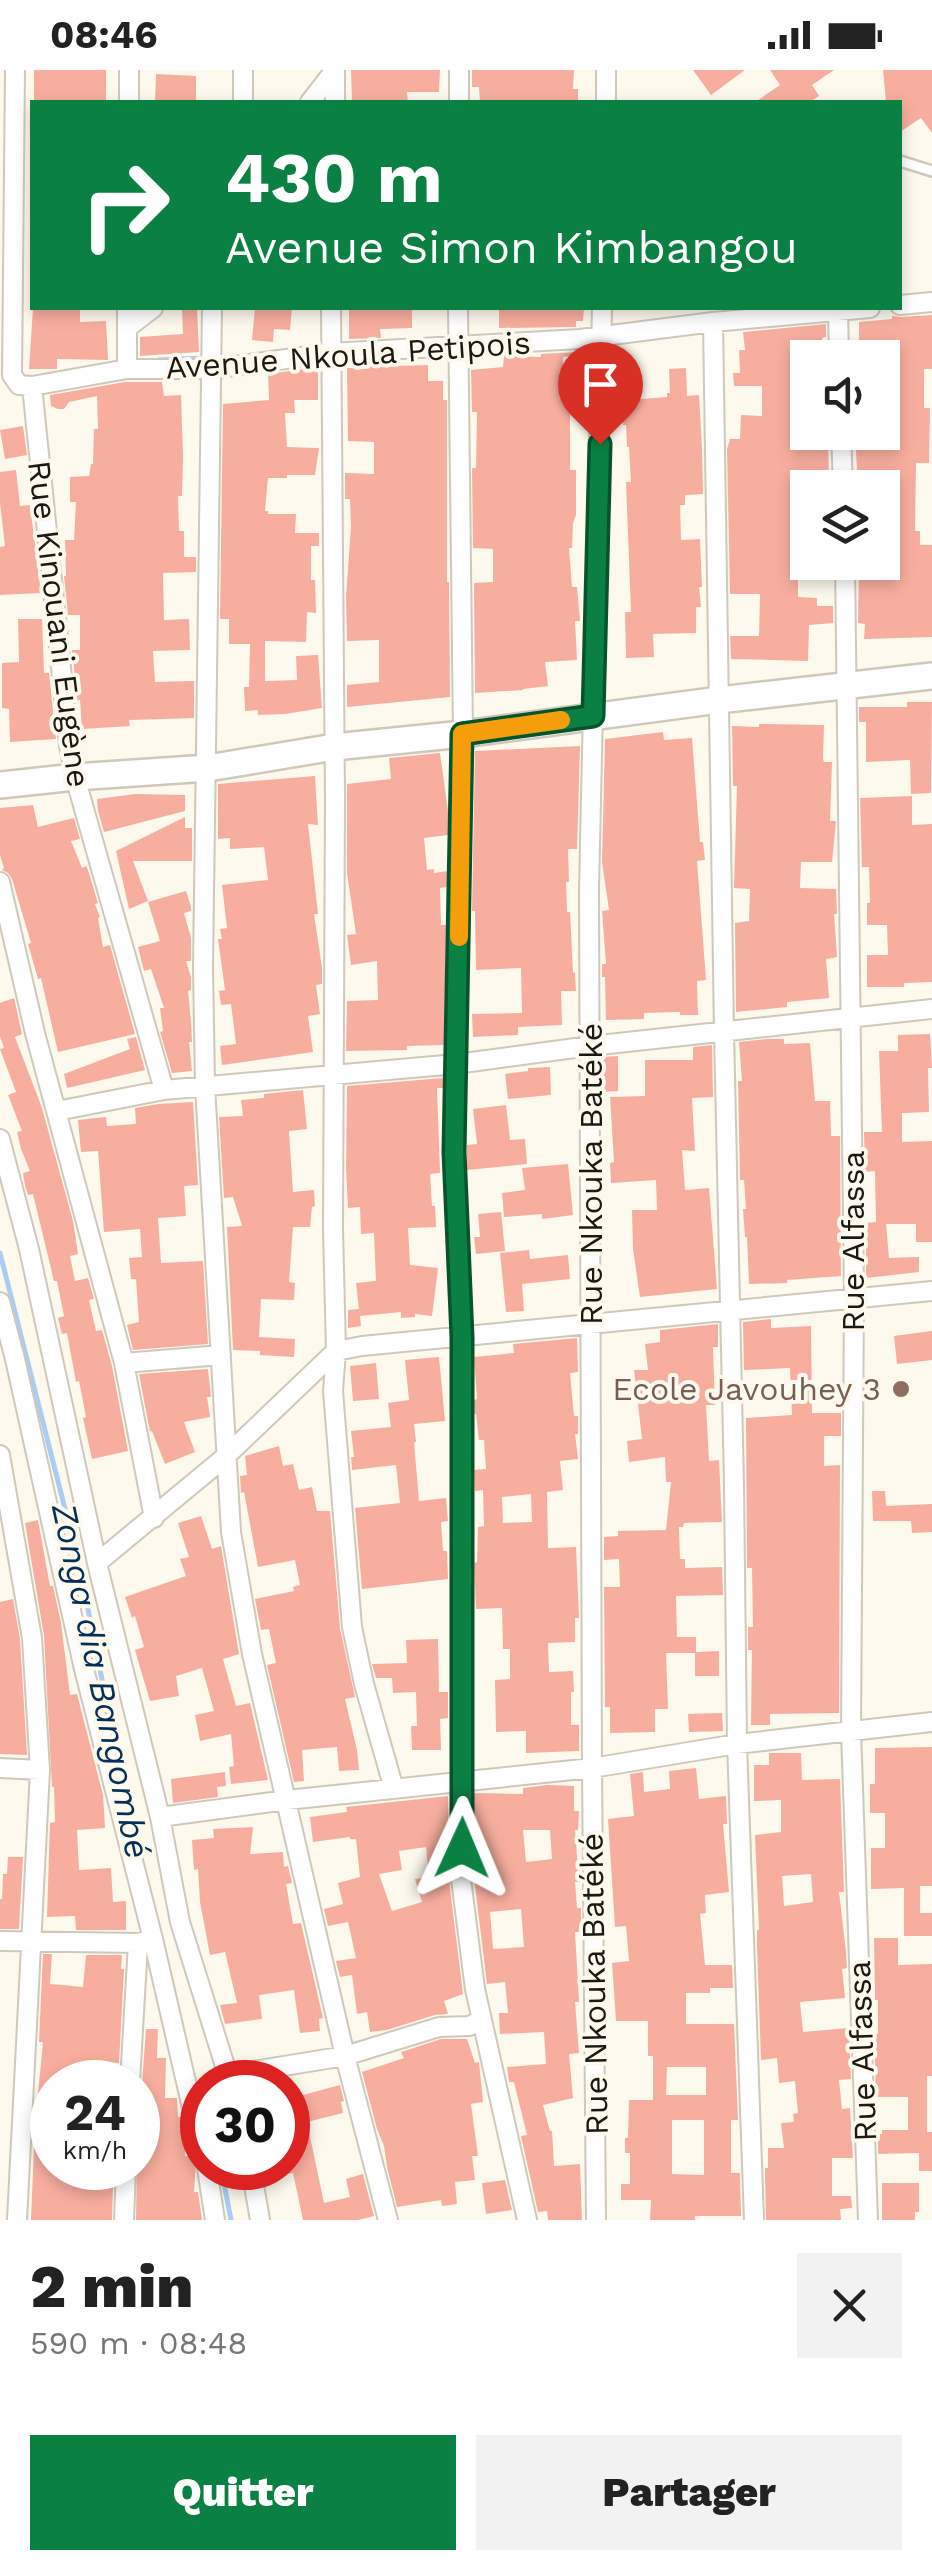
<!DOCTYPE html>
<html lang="fr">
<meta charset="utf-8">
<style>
:root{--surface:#fff;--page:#f2f2f2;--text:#222;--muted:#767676;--accent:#0b8043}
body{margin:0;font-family:"Work Sans",sans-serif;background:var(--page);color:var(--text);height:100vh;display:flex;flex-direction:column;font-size:38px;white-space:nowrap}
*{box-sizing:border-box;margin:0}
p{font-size:32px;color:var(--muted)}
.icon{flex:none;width:55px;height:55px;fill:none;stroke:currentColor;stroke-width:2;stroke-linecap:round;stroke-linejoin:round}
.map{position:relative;height:2150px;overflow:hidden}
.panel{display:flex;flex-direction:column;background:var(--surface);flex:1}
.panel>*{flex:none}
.top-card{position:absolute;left:30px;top:30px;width:872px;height:210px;border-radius:0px;box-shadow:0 5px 15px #0003;background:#0b8043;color:#fff;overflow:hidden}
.buttons{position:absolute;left:790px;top:270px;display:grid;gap:20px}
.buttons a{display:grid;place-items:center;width:110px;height:110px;border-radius:0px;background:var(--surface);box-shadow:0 5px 15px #0003;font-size:50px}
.speed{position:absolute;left:30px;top:1990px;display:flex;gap:20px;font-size:50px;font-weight:700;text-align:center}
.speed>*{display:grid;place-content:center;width:130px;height:130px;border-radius:50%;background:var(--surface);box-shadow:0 5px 15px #0003;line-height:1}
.speed small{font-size:25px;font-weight:400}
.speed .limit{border:15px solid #d22;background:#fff;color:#111}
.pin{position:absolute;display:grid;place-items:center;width:85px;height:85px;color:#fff;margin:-102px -42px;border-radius:50% 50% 50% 0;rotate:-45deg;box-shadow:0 0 10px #0007}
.pin .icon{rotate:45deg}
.me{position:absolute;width:110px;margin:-55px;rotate:1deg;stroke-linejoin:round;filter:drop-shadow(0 0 8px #0008)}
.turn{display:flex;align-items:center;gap:35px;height:210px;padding:0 30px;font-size:45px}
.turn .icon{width:130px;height:130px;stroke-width:2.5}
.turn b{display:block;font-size:70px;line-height:85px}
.round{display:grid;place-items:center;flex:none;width:105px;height:105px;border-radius:0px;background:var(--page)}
.summary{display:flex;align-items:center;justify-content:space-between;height:170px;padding:0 30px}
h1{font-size:60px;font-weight:800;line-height:75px}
.button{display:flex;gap:20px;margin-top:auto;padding:20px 30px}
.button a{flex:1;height:115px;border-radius:0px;background:var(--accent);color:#fff;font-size:40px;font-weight:800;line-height:115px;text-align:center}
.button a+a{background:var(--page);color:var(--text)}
.status{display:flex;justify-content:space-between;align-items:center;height:70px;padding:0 50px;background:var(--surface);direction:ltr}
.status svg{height:28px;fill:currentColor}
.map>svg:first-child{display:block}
</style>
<div class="status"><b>08:46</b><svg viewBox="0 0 49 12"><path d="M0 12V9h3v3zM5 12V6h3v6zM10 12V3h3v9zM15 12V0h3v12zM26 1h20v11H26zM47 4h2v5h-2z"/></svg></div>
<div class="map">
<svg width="932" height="2150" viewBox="0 0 932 2150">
<rect width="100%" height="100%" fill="#fef9ed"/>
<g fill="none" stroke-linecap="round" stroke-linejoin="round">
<path stroke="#aacdf4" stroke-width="5" d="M158 290 205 288
M0 1183 79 1494 125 1725
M196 2018 202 2038
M221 2098 231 2150"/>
</g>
<path fill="#f8ae9f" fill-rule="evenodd" d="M34 0H106V32H34Z
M351 0H440L439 22H407L408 32H352Z
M472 0H574L573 19H578V32H480L479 17H472Z
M693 0H745L711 25Z
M770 0H834L812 15 819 26 810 32H755L780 15Z
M883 0H932V63L921 48 900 62V32H886Z
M156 4 196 6V32H155Z
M33 238H80V252L106 251 108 290 57 289V299H29Z
M182 238H197L199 282 140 286V267L183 264Z
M255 238H292L290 260 274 259 273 272 252 270Z
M349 238H412V258L380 259 381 268 349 269Z
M499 238H523V240L584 238 583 251H576V257L499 258Z
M932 245V299H924V338H930L929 393H916L915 461H920V475H932V567L864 569 865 554 858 553 859 492H885V460H892L893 418H858L855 362H882V288H859V252L892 249V246L901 247Z
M826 254V267L822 268 824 288H808V362H828L829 418H808V473H798V527L817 528V536H833V553L809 555 808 591 731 589 730 566H759L760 524H730L727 379 730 369H740L741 345 762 346V316H734L733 303H740L739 280H745L743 262Z
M578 282V285L563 287V333H570V400H576V445L573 453 572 478H569L572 517H577L580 551H575L577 590 545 592 548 616 523 619V620L475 623 474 513 493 512V479L473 478 472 398H476L477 342H472L471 300 503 297 504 286 541 287V284Z
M390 292V296L428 295V311H443V330H447V512H449L450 627 347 637V615L379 612V570L347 571 346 526 351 457 350 429H345V403L374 404V372L348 371 347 298H368V293Z
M318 297V330H294L295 343H285L287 377 319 378 315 405H287V408H268L265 441H268V444H296L295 463H319V476H311V510H315L316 543 307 542 306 572 265 571V611L297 610 296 586 318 585 322 638 285 644 258 645V640L245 641 244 617H249L250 574H229V549H220L223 334 269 330 268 304Z
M686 298 687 326 699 325 702 378 703 424 685 425V435H680L681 470 700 469 702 517H699L701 537H696V563L653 564 654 587 626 588 625 542H631L626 412H631L629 377H627L626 355H623V333H629L628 330 667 327V323H670L669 299Z
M125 312H162L164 326 181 325 183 386 182 426H178L179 461H184V487H196V502L163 503 164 550 189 549 190 580 153 581 155 612 194 611V648L129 650 130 656 82 659 80 630H77L72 580H80V545H68L64 506H66L65 470H74L76 432H70V407L89 406 91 394H93L94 359H98L97 326 69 332 64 339H58L51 336 50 325Z
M23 356 27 385 5 389 0 360Z
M16 400 20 436 30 435 41 523 0 525V477L5 476 0 433V402Z
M18 549H42L44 603H49L56 669 10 672 9 639 2 638V593L19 592Z
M907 632H932L931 723 911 724 910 690 866 692V652H859V637H907Z
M759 654 824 655 823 689 824 692H832L830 751H836L832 792H801L800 818 836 819 837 844H834L837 887 826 889 829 928 787 932V937L736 942 735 853 749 851 750 819 734 818 737 716H733L732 656 759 657Z
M663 662 664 670 692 668 700 772H703L705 790 697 791 706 910 697 911 698 945H680V942L644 943V949L606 950 605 907H602V894H606L602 841 609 840 602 792 605 669Z
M580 676 577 779H568L569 812H566L567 842H570L573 903 575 902 576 921H561L562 955 518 957V965L473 967 472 944 522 943 521 898 476 900 475 841H472L475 681Z
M440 683 449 748 448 765 424 768 427 800 434 799V803L448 801 447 817 440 818 441 855H446L444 975 407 976V980L346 981 347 931 378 930 377 891 351 895 347 865 356 864 347 803V714L391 709 389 688Z
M315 706 318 755 308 754 318 844H314L322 898V914L316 915 320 944 308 946 313 982 222 995 220 976 236 974 231 934 221 935 219 921 225 920 218 869H222L220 859 227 858 222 815 268 810 264 777 230 779V768L218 769V714Z
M135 724 185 725V741L104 762 98 741 97 729Z
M912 726V755L932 754V912L904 913V917H867V885H888L887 855H867V833H870L869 797H862L860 728Z
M33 735 38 757 74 748 80 769 71 771 82 798 86 796 88 800 98 833 95 834 100 847 98 848 103 877 110 875 135 964 58 982 41 908 38 909 28 874 31 873 12 809 8 803 2 800 4 798 0 785V738Z
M185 747V758H192V791H133L148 831 129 839 116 781Z
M186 821 191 837V841L184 843 191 868V891H186L191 907V920L188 921 191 951 192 972H189L192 1001 172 1003 160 962 163 961 160 938H164L151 899 144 901 138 877 160 871 148 832Z
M14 928 22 964 15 967 42 1038 73 1151 78 1184 70 1186 75 1211 88 1208 94 1229 89 1230 96 1261 102 1260 112 1296 128 1381 92 1389 83 1348 86 1347 79 1311 76 1312 67 1263 62 1264 58 1248 64 1246 57 1211H54L33 1124 28 1125 25 1116 23 1103 30 1101 21 1079 17 1062 22 1061 8 1025 16 1022 0 979 4 978 0 967V933Z
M930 964 932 998H928L929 1042 902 1043V1072L932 1071V1172H916V1154H886L889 1188 919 1187V1202L866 1208V1153L876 1152 875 1101 865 1102 864 1062H882L879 981H898V965Z
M136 967 145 1000 67 1018 64 1004 130 979 127 969Z
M767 969H784V974L810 973 815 1031H830L831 1066H840L841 1206 787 1210V1213L749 1214 747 1167H745L743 1139H746L744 1110H740L738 1011H742L739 972Z
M712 975 713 1027 692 1028 695 1081 682 1080 685 1120 709 1118 717 1219 640 1227 633 1179 632 1140H657L656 1110 611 1113 610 1093 614 1092 610 1027 645 1026V990H693V977Z
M618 986V1021L602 1022V987Z
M550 997 551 1025 508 1029 505 1004 528 1001V998Z
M443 1008V1018H437L440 1103 430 1104 432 1136H435L436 1157 408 1158 410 1195 438 1198 432 1246 415 1244V1247L401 1248V1242L360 1246 361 1256 348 1258V1240L359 1239 356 1213 376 1211 374 1163 361 1164 360 1137 348 1138 346 1099 347 1016Z
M303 1020 307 1059 289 1061 293 1122 314 1120 315 1136 312 1137 310 1157H293L289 1212 295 1213 294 1230 261 1229 259 1267 295 1269 294 1287 260 1285V1281L233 1280 227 1157 242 1156 233 1127 224 1128 219 1047 243 1046 241 1030 264 1028V1024Z
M193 1032 198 1115 184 1116 186 1146 158 1148 161 1193 203 1191 208 1274 133 1280 127 1255 139 1252 136 1209H131L129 1188 142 1187 140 1159 104 1162 98 1081 81 1082 78 1050 106 1047 107 1056 136 1054 135 1038 158 1034Z
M506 1035 510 1070 525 1069 527 1094 467 1100V1075L477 1074 473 1039Z
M568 1094 573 1145 542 1149V1144L504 1147 502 1123 525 1120 522 1098Z
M501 1142 505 1181 476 1184 474 1167H480L478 1144Z
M529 1180 530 1189 568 1185 570 1209 522 1214 524 1241 506 1242 500 1183Z
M771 1249V1258L811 1256 812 1343H841V1366H824V1396L840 1395 839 1643 770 1644V1655H751L752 1580H748V1557H753L752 1498H747L746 1348 792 1345 790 1298 744 1300 743 1252Z
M718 1254V1277H713L715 1335H706L709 1391 719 1390 722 1452 684 1453 683 1457H679L680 1489H685V1498L722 1497 723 1525 676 1526 677 1567H696V1582L719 1581V1606H695V1583H666L668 1639H655V1662L610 1663V1637H605L604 1517H620L619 1489 604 1490V1467L618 1466V1461L666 1460 671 1412H666L665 1387 629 1392 627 1371 642 1369 634 1300H648L645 1274 660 1272V1260Z
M932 1261V1290L897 1294 894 1266Z
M577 1268 578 1302 570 1303 574 1346H578V1364H575L578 1389 560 1391 563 1420 547 1422 548 1478 576 1477 579 1548H575V1572L548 1573 549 1602 573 1601 574 1622H571V1655H579V1681L526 1683V1661L496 1662 495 1610 510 1609V1579H503L502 1538 476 1539 474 1493 477 1492 478 1457 484 1456 483 1420 475 1421 474 1400 486 1399 484 1370H479L476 1344H474V1330L477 1329 474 1287 514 1283 513 1274ZM531 1424 532 1452 503 1453 502 1427Z
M439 1287 445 1351 414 1354 416 1372H414L419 1431 446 1428 448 1451 441 1452 443 1481H447L448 1509 362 1519 355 1438 400 1433 396 1395 352 1400 351 1387H354L351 1361 391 1357 388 1333 409 1330 405 1290Z
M376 1293 379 1329 353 1331 350 1296Z
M208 1299 211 1327H207L210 1347 184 1352 195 1382 165 1394 152 1361 150 1362 139 1304Z
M279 1376 283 1396 293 1394 299 1420 312 1417 317 1441H330L340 1558 355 1627 345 1629 357 1680 359 1700 339 1701 337 1677 302 1680 304 1711 294 1712 267 1595 276 1593 269 1559 261 1560 255 1529 294 1521 293 1517 300 1515 295 1490 258 1497 244 1422 241 1423 240 1406 247 1405 245 1386Z
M872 1421H885L886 1436 932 1434V1462L912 1463 911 1451H873Z
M201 1446 212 1479 221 1476 239 1584 223 1589 236 1636 250 1633 268 1710 231 1714 229 1697 234 1696 231 1664 200 1671 195 1645 214 1641 202 1598 176 1606 179 1626 150 1631 139 1594 135 1580 144 1577 135 1546 132 1548 125 1527 186 1506 180 1489 189 1487 178 1453Z
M38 1450 50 1516H53L61 1553 70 1625 77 1624 103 1725 105 1758 77 1760 79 1800 111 1798 113 1832 126 1831V1860H76L75 1846 47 1847 50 1753 55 1752 54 1717H52L44 1566 25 1453Z
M13 1529 20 1569 27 1685 0 1684V1532Z
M438 1569 439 1622H448V1648L440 1649 441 1680H412L411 1656H417L416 1622 393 1623 392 1608H376L372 1594 407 1593 406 1570Z
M722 1643 723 1661 689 1662 688 1644Z
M932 1677V1816H920V1843H932V1866H904V1818L871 1819V1778H885V1743H870V1714H875V1678Z
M769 1683H801L802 1710 840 1709 844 1822H839L846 1882 847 1898 842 1899 845 1928 800 1932 803 1962 849 1958 851 2009 839 2010 842 2039 850 2038 853 2088H832V2126H851L852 2138 840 2139 841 2150H766L765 2103V2098H768V2078H784L781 2053 794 2052 793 2044 798 2043 795 2011 779 2013 777 1988 761 1990 757 1876V1860H759L755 1765 781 1762V1730L754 1731V1695H769ZM811 1804 813 1832 784 1836 782 1806Z
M696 1698 699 1729 726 1726 727 1754H723L729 1822 705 1825 706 1843 700 1844 705 1895H732L733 1918H710V1923H686V1954H734L738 2050H731V2103H740L741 2146H695V2150H650L651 2130H621V2114H630V2083H625V2068H628L629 2030H653V1986H648V1951H616L612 1893 629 1891 626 1856 615 1857 608 1749 634 1746 630 1704 643 1702 644 1722 670 1719 669 1701ZM667 1997H706V2025H666ZM672 2050H704V2105L672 2104Z
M225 1702 226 1716 217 1717 218 1727 173 1733 171 1709Z
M547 1715 574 1716V1741H579L578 1760H575L579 1812H575L577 1838H581V1862H575L579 1932H575L579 1983 569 1984 573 2028 543 2035 550 2061H552L554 2096 580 2094 582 2150H548L547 2141 538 2142 521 2066 527 2065 514 2012H509L507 1997 546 1994 544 1962 500 1964 499 1943H508L505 1912 487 1914 474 1808V1723L523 1724V1718ZM523 1760H550L552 1789 526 1792ZM521 1839 524 1877 493 1879 490 1842Z
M448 1726 449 1810 463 1924 444 1931 448 1944 435 1945 387 1960 370 1962 367 1942 357 1944 352 1905 340 1907 336 1891 356 1888 348 1852 328 1856 324 1839 343 1834 338 1813 360 1807 356 1769H350V1767L313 1772 310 1747 347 1742 346 1737ZM426 1777 429 1807 415 1809 422 1832 392 1841 379 1804 402 1800 399 1781Z
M253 1757 250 1784 283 1782 284 1797 288 1796 292 1813 286 1814 293 1854 301 1853 323 1948 319 1949 320 1961 300 1963 294 1920 259 1925 262 1949 225 1954 220 1935 237 1933 225 1882 210 1885 200 1832 198 1799 194 1800 192 1770 214 1768 213 1759Z
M8 1787H23L19 1859H0V1829H2L3 1804H7Z
M874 1868H898V1895L932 1894V2006H927V2062H932V2101H919V2083L878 2084V2064H882V2060H908V2027H876L874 1964H878V1930H875Z
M43 1884H52L50 1914 83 1917 86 1885H122L121 1899H124L119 1993 106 1992 105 2009 81 2007 80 2012H52V2025L38 2024 43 1972H39Z
M146 1959H158L157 1988H166L165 2028H177L178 2047H181L186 2066 185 2086H191L196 2092 194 2122H198L202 2150H136L138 2022 142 2013Z
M441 1969H467L475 1993 479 1992 483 2032 471 2034 478 2086H472L475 2110 455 2112 457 2134 442 2136 441 2130 397 2137 387 2097 384 2076 377 2059 362 2002 404 1988 401 1982Z
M340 2015 344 2031 341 2032 343 2043 307 2052 324 2133 350 2127 346 2109 363 2104 374 2146 358 2150H303L293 2103 288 2104V2029Z
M34 2076 52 2078V2098H98L97 2116 113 2117 112 2150H31Z
M505 2110 512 2140 486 2144 482 2113Z
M882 2113H919V2142H915V2150H882Z"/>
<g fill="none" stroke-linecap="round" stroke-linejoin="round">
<g stroke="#d0c9bb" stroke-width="14">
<path id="lane" d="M900 91 932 101"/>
</g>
<g stroke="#d0c9bb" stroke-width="22">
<path id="street" d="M15 0 12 305 19 315 32 316 127 299H212L330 283 580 269 713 252 870 238
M335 0V32
M129 32V0
M243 32V0
M310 32 335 0
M459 32V0
M606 32V0
M900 235 932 232
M212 238 203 897 205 1016 231 1462 252 1584 345 1986 388 2150
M331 238 335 729 333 1159 336 1281 333 1321 352 1557 364 1614 394 1719
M458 238 463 664 454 1082 461 1267V1809L475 1919 527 2150
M838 240 839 288
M713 252 724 962 734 1415 737 1674 754 2150
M127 258 153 238
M127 299V238
M32 316 69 675 75 707 164 1020
M841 362 843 418
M845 492 854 1228 851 1661 868 2150
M0 812 35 963 124 1293 154 1448
M57 1041 164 1020 456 994 590 976 932 939
M0 1069 29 1179 97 1493 160 1747 180 1852 230 2012
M0 1232 15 1289 84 1599 153 1869 202 2081
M124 1293 221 1285
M0 1385 32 1568 40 1700 17 2150
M97 1493 225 1387 336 1281 362 1276 932 1221
M0 1698 40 1700
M160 1747 287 1730 592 1698 737 1674 932 1652
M0 1871 138 1873 153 1869
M228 2005 345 1986 439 1957 469 1956 482 1950
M130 2012 138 1873
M207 2098 215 2150
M251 2098 260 2150
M124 2150 126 2098
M596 2150 592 1698 589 819 602 238"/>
</g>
<g stroke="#d0c9bb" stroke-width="30">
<path id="secondary" d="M0 715 75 707 208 698 334 677 463 664 719 630 932 606"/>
</g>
<use href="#lane" stroke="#fff" stroke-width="9"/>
<use href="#street" stroke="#fff" stroke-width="18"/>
<use href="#secondary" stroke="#fff" stroke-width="25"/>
</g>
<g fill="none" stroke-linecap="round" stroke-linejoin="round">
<g stroke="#07532c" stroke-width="25">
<path id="route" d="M462 1778V1267L454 1082 462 664 593 646 600 374"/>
</g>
<use href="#route" stroke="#0b8043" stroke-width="18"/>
<path stroke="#f59e0b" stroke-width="18" d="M459 867 462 664 561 650"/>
</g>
<circle fill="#8d6e63" stroke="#fef9ed" stroke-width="4" cx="901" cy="1319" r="10"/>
<g text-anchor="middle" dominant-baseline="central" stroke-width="8" stroke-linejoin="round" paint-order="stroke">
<g font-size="32" fill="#1b1914" stroke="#fef9ed">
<text transform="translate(348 285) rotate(-4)">Avenue Nkoula Petipois</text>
<text transform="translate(59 554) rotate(83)">Rue Kinouani Eugène</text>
<text transform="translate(591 1104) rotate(-90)">Rue Nkouka Batéké</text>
<text transform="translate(853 1171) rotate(-90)">Rue Alfassa</text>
<text transform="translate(594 1914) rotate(-91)">Rue Nkouka Batéké</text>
<text transform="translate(862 1981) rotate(-92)">Rue Alfassa</text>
</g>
<g font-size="32" fill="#785e54" stroke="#fef9ed" text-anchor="end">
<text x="881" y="1319">Ecole Javouhey 3</text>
</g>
<g font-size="35" font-style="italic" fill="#042f58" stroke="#fef9ed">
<text transform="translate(101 1611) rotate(78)">Zonga dia Bangombé</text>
</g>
</g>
</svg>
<div class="buttons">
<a><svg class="icon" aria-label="sound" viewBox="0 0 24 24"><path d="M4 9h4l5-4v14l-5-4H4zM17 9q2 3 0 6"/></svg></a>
<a><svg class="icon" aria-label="layers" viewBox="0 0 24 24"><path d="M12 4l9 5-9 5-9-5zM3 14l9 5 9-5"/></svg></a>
</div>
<div class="speed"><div>24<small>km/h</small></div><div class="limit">30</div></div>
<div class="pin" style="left:600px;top:374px;background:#d93025"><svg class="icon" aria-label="arrive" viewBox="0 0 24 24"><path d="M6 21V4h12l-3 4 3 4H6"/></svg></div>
<svg class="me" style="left:462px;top:1778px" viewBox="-20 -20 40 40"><path d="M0-17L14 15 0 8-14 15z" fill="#0b8043" stroke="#fff" stroke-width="4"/></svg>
<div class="top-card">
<div class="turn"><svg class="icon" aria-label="right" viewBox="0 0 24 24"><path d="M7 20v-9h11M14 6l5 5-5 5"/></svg><div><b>430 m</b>Avenue Simon Kimbangou</div></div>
</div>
</div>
<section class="panel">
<div class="summary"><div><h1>2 min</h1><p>590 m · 08:48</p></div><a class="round"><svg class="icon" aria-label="close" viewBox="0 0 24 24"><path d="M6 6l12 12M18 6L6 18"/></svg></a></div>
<div class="button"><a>Quitter</a><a>Partager</a></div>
</section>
